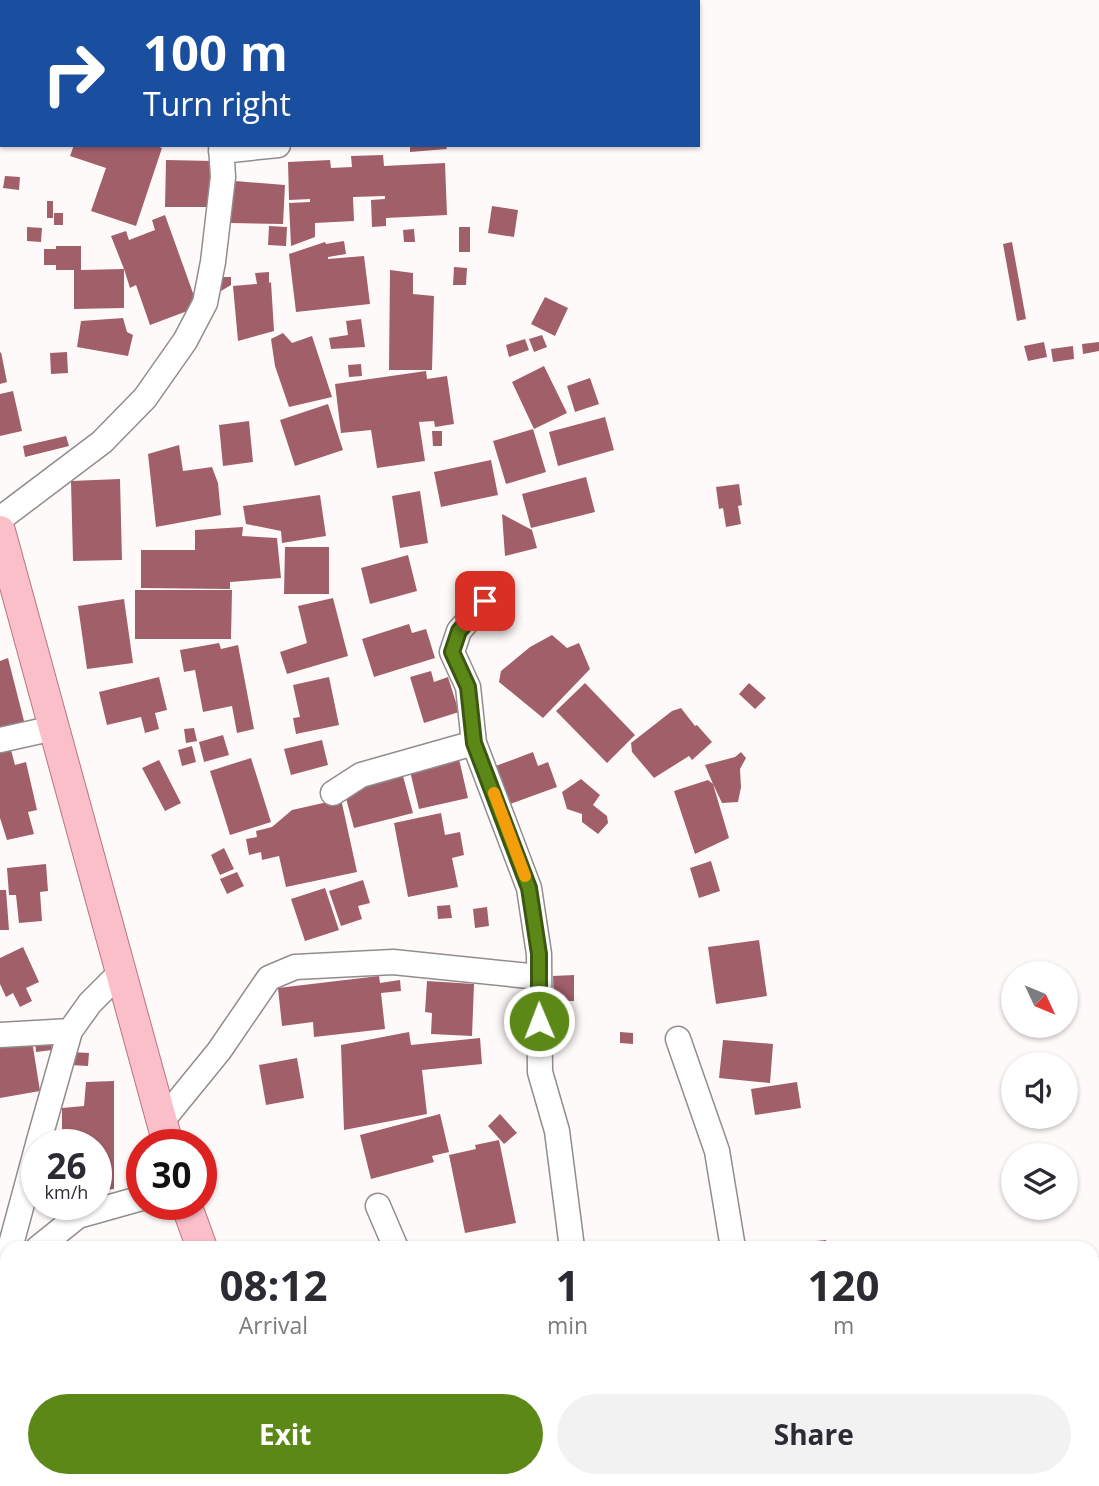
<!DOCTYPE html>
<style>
:root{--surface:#fff;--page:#f2f2f3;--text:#2b2b33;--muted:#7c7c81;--accent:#5c8818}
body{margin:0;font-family:"Open Sans",sans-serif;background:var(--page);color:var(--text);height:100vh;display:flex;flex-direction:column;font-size:26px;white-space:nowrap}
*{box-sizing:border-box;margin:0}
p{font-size:23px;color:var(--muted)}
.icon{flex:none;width:38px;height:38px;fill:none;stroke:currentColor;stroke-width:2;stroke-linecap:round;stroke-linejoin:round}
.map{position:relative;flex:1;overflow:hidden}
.details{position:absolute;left:0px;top:1241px;width:1099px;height:247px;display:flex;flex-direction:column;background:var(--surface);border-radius:21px 21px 0 0;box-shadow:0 2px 5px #0004}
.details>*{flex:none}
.hud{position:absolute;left:0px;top:0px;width:700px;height:147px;box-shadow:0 2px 5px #0004;background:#1a4fa0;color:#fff;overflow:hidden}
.needle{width:46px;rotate:134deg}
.tools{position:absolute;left:1001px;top:961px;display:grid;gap:14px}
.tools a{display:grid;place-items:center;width:77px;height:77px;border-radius:50%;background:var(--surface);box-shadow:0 2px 5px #0004;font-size:35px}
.speed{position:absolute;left:21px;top:1129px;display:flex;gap:14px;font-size:35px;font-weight:700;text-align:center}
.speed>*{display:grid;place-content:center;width:91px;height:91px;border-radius:50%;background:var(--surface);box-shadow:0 2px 5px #0004;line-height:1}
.speed small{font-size:18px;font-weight:400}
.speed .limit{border:10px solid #d22;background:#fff;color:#111}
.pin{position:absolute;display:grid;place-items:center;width:60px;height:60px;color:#fff;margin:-30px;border-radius:14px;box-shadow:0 4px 10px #0006}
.me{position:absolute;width:77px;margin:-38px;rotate:359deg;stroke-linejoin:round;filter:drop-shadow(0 0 5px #0008)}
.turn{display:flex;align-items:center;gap:24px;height:147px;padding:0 28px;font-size:32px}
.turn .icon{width:91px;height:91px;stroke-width:2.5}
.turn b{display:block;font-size:49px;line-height:60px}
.eta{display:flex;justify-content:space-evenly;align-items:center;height:119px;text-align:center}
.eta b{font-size:42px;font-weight:700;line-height:49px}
.primary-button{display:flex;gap:14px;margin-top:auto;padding:14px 28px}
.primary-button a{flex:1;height:80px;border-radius:42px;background:var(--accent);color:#fff;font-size:28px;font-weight:700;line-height:80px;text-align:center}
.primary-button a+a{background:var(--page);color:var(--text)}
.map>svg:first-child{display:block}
</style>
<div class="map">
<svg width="1099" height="1486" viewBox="0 0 1099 1486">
<rect width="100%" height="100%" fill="#fffafa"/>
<path fill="#a15f6a" d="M74 145H154L162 148 136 226 91 211 106 168 70 156Z
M410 145H446L447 149 410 152Z
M383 155 384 166 445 163 447 215 386 218V226L372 227 371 200 385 199V196L353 197 354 221 315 223V237L291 246 289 203 310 202V199L289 200 288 162 330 160 331 168 352 167 351 156Z
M166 160 213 161 212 207H165Z
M5 176 20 177 19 190 3 188Z
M235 181 285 185 283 224 230 223Z
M47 201H53V218H47Z
M492 206 518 210 514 237 488 233Z
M54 213H63V225H54Z
M165 215 198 307 150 325 136 285 130 288 124 269V308L74 309V270H56V265H44V249H56V246H81V270L124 269 111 236 126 231 129 240 155 230 152 220Z
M269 226 287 227 286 246 268 245Z
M27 227 42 228 41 242 27 241Z
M459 227H470V252H459Z
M414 229 415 242H404L403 230Z
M344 241 346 254 328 257V259L364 256 370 304 296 312 289 254 325 242 326 244Z
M1012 242 1026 319 1017 321 1003 244Z
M454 267 467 268 466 285H453Z
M390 270 413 273V294L434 296 432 370H389Z
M269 272V283L271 282 274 331 238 341 233 286 257 284 255 273Z
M220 277H231V285L221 291Z
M545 297 568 308 555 336 531 324Z
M123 318 127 332 133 335 128 356 77 347 81 321Z
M361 319 365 347 331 349 329 338 348 335 346 321Z
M283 333 292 343 312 336 332 397 289 407 275 366 271 339Z
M542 335 547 347 534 352 529 339Z
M525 339 529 350 509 357 506 345Z
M1044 342 1047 357 1028 361 1024 346Z
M1099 342V351L1083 354 1082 344Z
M1073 346 1074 359 1053 362 1051 349Z
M1 352 7 382 0 384V353Z
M67 352 68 373 51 374 50 353Z
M361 364 362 376 349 377 348 365Z
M544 366 567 413 534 429 512 382Z
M426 371 427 379 447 376 454 424 435 427 434 421 419 422 425 461 377 468 371 430 341 433 335 384Z
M590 378 599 404 575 412 567 386Z
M13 391 22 431 0 436V394Z
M328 404 343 450 295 466 280 420Z
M605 417 614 450 558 466 549 432Z
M249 421 253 462 223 466 219 425Z
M533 429 546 472 506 484 493 441Z
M432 431H442V446H433Z
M66 436 69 446 25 457 23 446Z
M179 445 183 471 212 467 218 483 221 515 156 527 148 454Z
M491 460 498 495 441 507 434 472Z
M586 477 595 512 531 528 522 494Z
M120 479 122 560 73 561 71 481Z
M739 484 742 505 738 506 741 524 726 527 723 508 719 509 716 487Z
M420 491 428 543 400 548 392 496Z
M320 495 326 536 282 543 281 531 246 524 243 506Z
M502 514 532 530 537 548 505 556Z
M243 527 242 536 277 538 281 578 230 582V589L141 588V550H195V530Z
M285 547H329V594H284Z
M408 555 417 591 370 604 361 568Z
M135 590H232L231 639H135Z
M333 598 348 656 287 674 280 652 307 643 298 606Z
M124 599 133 663 87 669 78 606Z
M409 624 412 633 426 629 435 658 374 677 362 639Z
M552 635 567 648 579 643 590 669 543 718 499 682 501 671 530 647Z
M219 643 221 649 238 645 254 729 237 733 232 706 203 712 195 670 184 672 180 650Z
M8 658 25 725 0 731V661Z
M431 671 434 682 448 677 459 712 424 723 410 677Z
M159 677 167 710 155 713 159 729 145 733 141 717 107 725 99 692Z
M329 677 339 725 296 734 293 718 300 717 293 685Z
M585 683 635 735 607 763 556 711Z
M749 683 766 698 755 709 739 694Z
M681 708 695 726 697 725 712 742 692 760 689 756 654 778 632 752 631 743 672 711Z
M194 728 197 741 186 743 184 729Z
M223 735 229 755 204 762 199 742Z
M322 740 328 765 291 775 284 749Z
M10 746 15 765 26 762 37 810 28 812 34 834 7 840 0 818V748Z
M192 746 196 762 182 766 178 750Z
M533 752 538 766 548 762 557 787 507 805 493 767Z
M741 752 746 758 740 769 741 787 738 802 722 803 713 784 729 838 695 854 674 791 708 780 713 784 705 765 735 757Z
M251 758 271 822 230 835 210 771Z
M459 759 468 798 419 809 410 771Z
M159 760 181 803 165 811 142 768Z
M403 776 413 813 354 828 344 791Z
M581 779 600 795 593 805 607 816 608 823 598 834 582 822V814L567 809 562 792Z
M341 799 357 872 286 887 279 856 262 860 261 852 249 855 246 839 257 837 256 831 272 827 292 810Z
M441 813 445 835 460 832 464 855 452 858 458 887 408 897 394 823Z
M224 848 234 869 220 875 211 855Z
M711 861 720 891 699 898 690 868Z
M46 864 48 891 40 892 42 921 19 923 16 895H9L7 868Z
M237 872 244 886 227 894 220 879Z
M363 880 370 903 358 906 362 919 341 926 329 891Z
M325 888 339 930 305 941 291 899Z
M0 890H6L9 930H0Z
M450 905 452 918 438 919 437 906Z
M487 907 489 926 475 928 473 909Z
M759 940 767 996 716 1004 708 947Z
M23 947 39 982 26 988 32 1001 20 1007 13 993 6 997 0 984V958Z
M574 975V1001H554L553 976Z
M379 976 380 983 400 980 401 991 381 993 385 1029 314 1037 313 1022 282 1026 278 988Z
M427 981 474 984 472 1036 431 1034 432 1013 425 1012Z
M409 1032 411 1045 480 1038 482 1064 422 1070 427 1114 344 1130 341 1045Z
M620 1032 633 1033V1044L620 1043Z
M28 1039 33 1047 40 1091 0 1098V1044Z
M51 1039 52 1050 36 1052 35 1040Z
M723 1040 773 1044 770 1083 719 1078Z
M71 1052 89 1053 88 1066 70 1065Z
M297 1058 304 1098 266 1105 259 1065Z
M114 1081V1189L96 1191V1144H62V1108L84 1106 86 1082Z
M797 1082 801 1108 755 1115 751 1089Z
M440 1114 449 1152 432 1156 434 1162 371 1179 360 1135Z
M500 1114 517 1133 504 1144 488 1126Z
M499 1140 516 1223 465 1233 449 1155 476 1149 475 1145Z
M826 1240 827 1248H778L777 1245Z
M7 1423V1459L0 1460V1424Z
M7 1470V1480H12L13 1486H0V1471Z
M162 1480H206L207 1486H145V1483Z
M349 1480H382L385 1486H349Z
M812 1480H878L879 1483 861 1486H813Z"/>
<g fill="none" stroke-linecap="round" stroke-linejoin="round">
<g stroke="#928d8d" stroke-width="27">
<path id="minor" d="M186 0V2
M267 2 268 0
M221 151 278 145
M0 519 102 442 145 398 185 341 205 303 213 262 223 177 221 145
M485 601 459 631 452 652 468 687 474 743 529 888 539 954 540 1072 557 1131 572 1248
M0 740 54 728
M333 793 361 775 474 743
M0 1035 70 1031
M678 1039 717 1151 733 1248
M162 1121 219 1051 269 978 295 967 393 962 539 977
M38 1144 70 1031 90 1003 121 972
M378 1206 396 1248
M10 1248 37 1148
M38 1248 78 1216 142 1198
M7 1261 2 1282 7 1298
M602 1480V1486
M757 1480 758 1486"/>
</g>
<g stroke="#b67480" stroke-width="32">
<path id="major" d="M0 531 168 1144
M186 1204 202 1248
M294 1480 296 1486"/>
</g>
<use href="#minor" stroke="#fff" stroke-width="24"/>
<use href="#major" stroke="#fbbfca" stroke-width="30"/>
</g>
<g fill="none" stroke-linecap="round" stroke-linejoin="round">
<g stroke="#3c5810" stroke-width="18">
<path id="route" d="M485 601 459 631 452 652 468 687 474 743 529 888 539 954V1021"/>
</g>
<use href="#route" stroke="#5c8818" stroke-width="12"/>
<path stroke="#f59e0b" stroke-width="12" d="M494 793 525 876"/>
</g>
</svg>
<div class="tools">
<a><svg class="needle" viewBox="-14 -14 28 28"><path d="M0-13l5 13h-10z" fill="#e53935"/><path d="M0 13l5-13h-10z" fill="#7c7c81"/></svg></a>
<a><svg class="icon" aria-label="sound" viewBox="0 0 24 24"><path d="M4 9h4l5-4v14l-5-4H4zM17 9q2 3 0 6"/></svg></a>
<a><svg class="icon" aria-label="layers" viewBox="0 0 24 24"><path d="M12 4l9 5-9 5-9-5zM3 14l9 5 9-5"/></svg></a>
</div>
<div class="speed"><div>26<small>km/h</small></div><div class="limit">30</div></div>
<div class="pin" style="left:485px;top:601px;background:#d93025"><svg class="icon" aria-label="arrive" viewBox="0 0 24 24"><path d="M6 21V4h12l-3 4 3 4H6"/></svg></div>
<svg class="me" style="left:539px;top:1021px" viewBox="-20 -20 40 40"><circle r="17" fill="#5c8818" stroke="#fff" stroke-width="3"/><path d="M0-11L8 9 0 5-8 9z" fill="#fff"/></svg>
<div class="hud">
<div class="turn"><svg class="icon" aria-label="right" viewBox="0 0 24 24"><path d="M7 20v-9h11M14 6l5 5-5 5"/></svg><div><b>100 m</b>Turn right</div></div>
</div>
<section class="details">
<div class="eta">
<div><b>08:12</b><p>Arrival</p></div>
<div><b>1</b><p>min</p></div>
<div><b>120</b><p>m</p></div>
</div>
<div class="primary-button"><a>Exit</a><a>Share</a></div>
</section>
</div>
